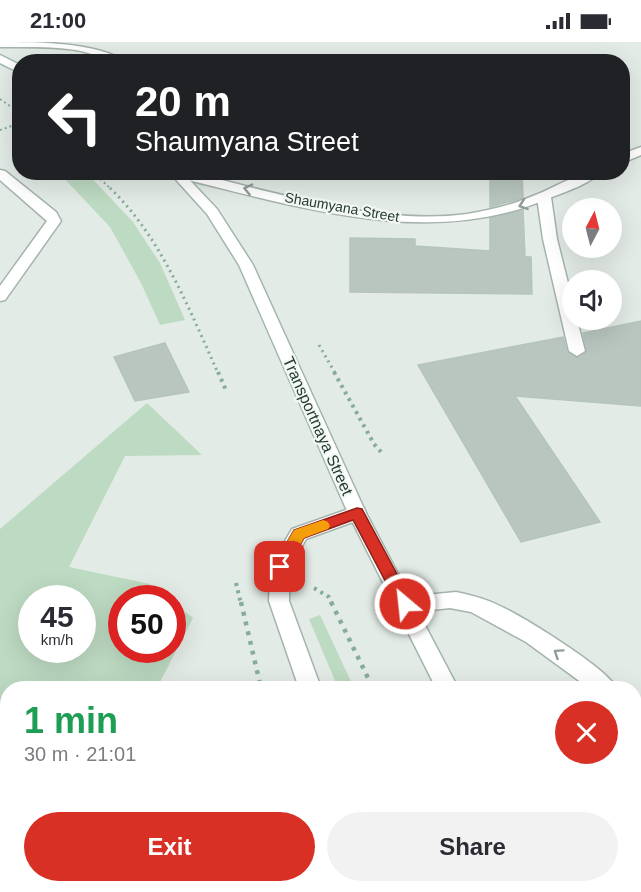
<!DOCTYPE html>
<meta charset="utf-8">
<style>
:root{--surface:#fff;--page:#f2f2f3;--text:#2b2b33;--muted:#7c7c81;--accent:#d93025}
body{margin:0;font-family:Arial,sans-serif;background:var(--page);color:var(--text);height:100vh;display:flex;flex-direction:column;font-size:22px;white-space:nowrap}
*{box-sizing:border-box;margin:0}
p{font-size:20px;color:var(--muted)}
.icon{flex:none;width:33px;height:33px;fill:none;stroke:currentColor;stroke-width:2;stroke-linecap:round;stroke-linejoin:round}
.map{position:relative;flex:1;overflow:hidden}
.sheet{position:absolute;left:0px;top:639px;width:642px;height:212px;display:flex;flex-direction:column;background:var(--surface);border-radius:24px 24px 0 0;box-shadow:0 6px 24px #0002}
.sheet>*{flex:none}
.guide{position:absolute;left:12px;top:12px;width:618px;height:126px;border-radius:24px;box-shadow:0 6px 24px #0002;background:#202124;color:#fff;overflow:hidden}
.needle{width:39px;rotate:7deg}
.controls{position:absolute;left:562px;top:156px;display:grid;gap:12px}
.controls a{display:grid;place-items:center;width:60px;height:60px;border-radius:50%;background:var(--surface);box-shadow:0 6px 24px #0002;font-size:30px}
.speed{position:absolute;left:18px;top:543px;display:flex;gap:12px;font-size:30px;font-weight:700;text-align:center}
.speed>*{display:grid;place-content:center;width:78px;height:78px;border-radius:50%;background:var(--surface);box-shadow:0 6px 24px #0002;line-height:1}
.speed small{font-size:15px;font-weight:400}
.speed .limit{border:9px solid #d22;background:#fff;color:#111}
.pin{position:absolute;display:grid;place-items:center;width:51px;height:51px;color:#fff;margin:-26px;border-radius:12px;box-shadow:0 3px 9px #0006}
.me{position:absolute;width:66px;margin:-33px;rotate:332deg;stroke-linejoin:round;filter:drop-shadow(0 0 4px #0008)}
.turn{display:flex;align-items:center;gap:21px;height:126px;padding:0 24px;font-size:27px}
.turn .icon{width:78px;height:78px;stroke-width:2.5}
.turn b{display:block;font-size:42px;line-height:51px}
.round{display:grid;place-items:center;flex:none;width:63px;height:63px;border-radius:32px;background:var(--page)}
.summary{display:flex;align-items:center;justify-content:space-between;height:102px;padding:0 24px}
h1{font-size:36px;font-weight:700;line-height:45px;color:#1e9e55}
.cta{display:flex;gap:12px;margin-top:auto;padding:12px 24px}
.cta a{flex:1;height:69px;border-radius:36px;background:var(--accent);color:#fff;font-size:24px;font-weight:700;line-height:69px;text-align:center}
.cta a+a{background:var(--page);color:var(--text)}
.status{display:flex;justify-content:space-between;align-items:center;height:42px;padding:0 30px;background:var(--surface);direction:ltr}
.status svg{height:16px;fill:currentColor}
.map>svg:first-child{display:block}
</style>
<div class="status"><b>21:00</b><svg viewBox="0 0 49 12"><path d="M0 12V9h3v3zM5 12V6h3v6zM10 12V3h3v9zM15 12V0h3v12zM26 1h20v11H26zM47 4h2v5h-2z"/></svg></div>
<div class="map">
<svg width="641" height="850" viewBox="0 0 641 850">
<rect width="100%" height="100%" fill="#e3ebe6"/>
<path fill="#bddac2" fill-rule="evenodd" d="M59 131H87L133 180 160 221 185 278 160 283 141 241 110 185Z
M147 361 202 413 125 414 69 525 150 542 169 556H122V608H172L173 560 193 576 157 646H8V843H101L100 850H0V487ZM82 556V608H32V556Z
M320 573 354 646H338L309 577Z"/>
<path fill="#b8c6bf" stroke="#b5c4bd" stroke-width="1.5" d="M490 130H522L523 156 490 165Z
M523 167 525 215H531L532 252 350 250V196L415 197V204L490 209V176Z
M641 279V364L515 354 600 480 521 500 418 323 563 295 567 310 578 316 587 310 583 291Z
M165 301 189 350 135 359 114 315Z"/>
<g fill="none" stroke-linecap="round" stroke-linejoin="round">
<g stroke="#a6b3ac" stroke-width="3">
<path id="service" d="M0 0C37 0 96 0 127 20 109 20 94 11 76 8 51 4 25 5 0 5Z
M0 128 5 129 56 170 61 179 5 258 0 259V244L47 179 0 138Z
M544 151 551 155 557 197 573 261V278H577L585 309 577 314 569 309 543 197 537 155Z
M456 550C471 553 486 557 500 564 522 574 609 627 616 646H589L526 600 471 570 450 566 405 571 398 569 395 563 398 557 405 555Z
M634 660 641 663V685L634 683Z"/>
</g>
<g stroke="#a6b3ac" stroke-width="3">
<path id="minor" d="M641 105V113L622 121V112Z
M189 130C274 150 381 184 467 172 490 168 512 163 533 154 557 145 576 130 601 130 589 142 568 149 552 155 430 209 298 164 175 135L169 131Z
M357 464 364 466 366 471 364 476 306 497 290 525 289 559 321 646H299L269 559 270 525 292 487Z
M350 843H376L378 850H352Z"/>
</g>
<g stroke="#a2b6ad" stroke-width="3">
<path id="secondary" d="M0 13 20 23V31L0 21Z
M169 130H182L217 167 253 223 366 471 458 646H436L348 471 239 223 207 172Z
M532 843H558L561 850H535Z"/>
</g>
<path stroke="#86ac9c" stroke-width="2" stroke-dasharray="2 3" stroke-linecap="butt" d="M0 57 20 71
M0 88 20 81
M93 130 111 147"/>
<path stroke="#86ac9c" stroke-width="3" stroke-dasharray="2 4" stroke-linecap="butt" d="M110 146C161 195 189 267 218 331
M319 303 335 331"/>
<path stroke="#86ac9c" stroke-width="4" stroke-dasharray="3 4.5" stroke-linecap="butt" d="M218 330 226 348
M334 330 374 402 382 411
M236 541 241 562
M314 546 329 555 332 562"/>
<path stroke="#86ac9c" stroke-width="4.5" stroke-dasharray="4 6" stroke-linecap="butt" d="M241 560 261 646
M331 560 373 646
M305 843 307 850
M465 843 468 850
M627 843 631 850"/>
<use href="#service" fill="#fff" fill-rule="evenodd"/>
<use href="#minor" fill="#fff" fill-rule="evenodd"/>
<use href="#secondary" fill="#fff" fill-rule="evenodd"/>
</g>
<defs><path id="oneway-chevron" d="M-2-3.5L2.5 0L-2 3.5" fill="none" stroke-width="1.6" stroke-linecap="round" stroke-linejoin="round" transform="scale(1.5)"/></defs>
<g stroke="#929d98">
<use href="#oneway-chevron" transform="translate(248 147) rotate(-167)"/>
<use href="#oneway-chevron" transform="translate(523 163) rotate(161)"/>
<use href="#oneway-chevron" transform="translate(558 611) rotate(-146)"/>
</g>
<path fill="#d93025" stroke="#8d1f18" stroke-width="1.5" d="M357 466 362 467 411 558 413 562 411 567 405 569 400 567 353 478 304 496 286 529H275L273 525 294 488Z"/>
<path fill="#f59e0b" d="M323 478 328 480 330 484 328 487 304 496 297 509H286L284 505 294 488Z"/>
<g text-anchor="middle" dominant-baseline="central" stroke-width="4.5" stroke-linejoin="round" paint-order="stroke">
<g font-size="14" fill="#243b32" stroke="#f3f8f5">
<text transform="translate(342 165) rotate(10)">Shaumyana Street</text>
</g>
<g font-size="16" fill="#243b32" stroke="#f3f8f5">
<text transform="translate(318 384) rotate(66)">Transportnaya Street</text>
</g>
</g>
</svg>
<div class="controls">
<a><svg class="needle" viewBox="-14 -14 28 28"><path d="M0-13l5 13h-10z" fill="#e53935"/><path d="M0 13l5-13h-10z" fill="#7c7c81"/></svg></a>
<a><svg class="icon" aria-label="sound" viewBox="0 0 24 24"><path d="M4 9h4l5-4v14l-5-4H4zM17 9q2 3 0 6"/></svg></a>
</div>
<div class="speed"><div>45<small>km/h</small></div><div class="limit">50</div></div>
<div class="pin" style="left:280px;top:525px;background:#d93025"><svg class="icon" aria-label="arrive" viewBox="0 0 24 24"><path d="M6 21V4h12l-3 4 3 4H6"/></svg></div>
<svg class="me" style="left:405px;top:562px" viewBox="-20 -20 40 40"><circle r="17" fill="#d93025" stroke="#fff" stroke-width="3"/><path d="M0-11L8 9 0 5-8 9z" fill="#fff"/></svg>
<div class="guide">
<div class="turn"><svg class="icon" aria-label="left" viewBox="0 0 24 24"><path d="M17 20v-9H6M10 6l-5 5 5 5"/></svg><div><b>20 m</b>Shaumyana Street</div></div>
</div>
<section class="sheet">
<div class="summary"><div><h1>1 min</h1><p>30 m · 21:01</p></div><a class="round" style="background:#d93025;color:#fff"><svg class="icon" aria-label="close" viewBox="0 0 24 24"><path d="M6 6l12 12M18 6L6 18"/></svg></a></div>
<div class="cta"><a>Exit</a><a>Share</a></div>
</section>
</div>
